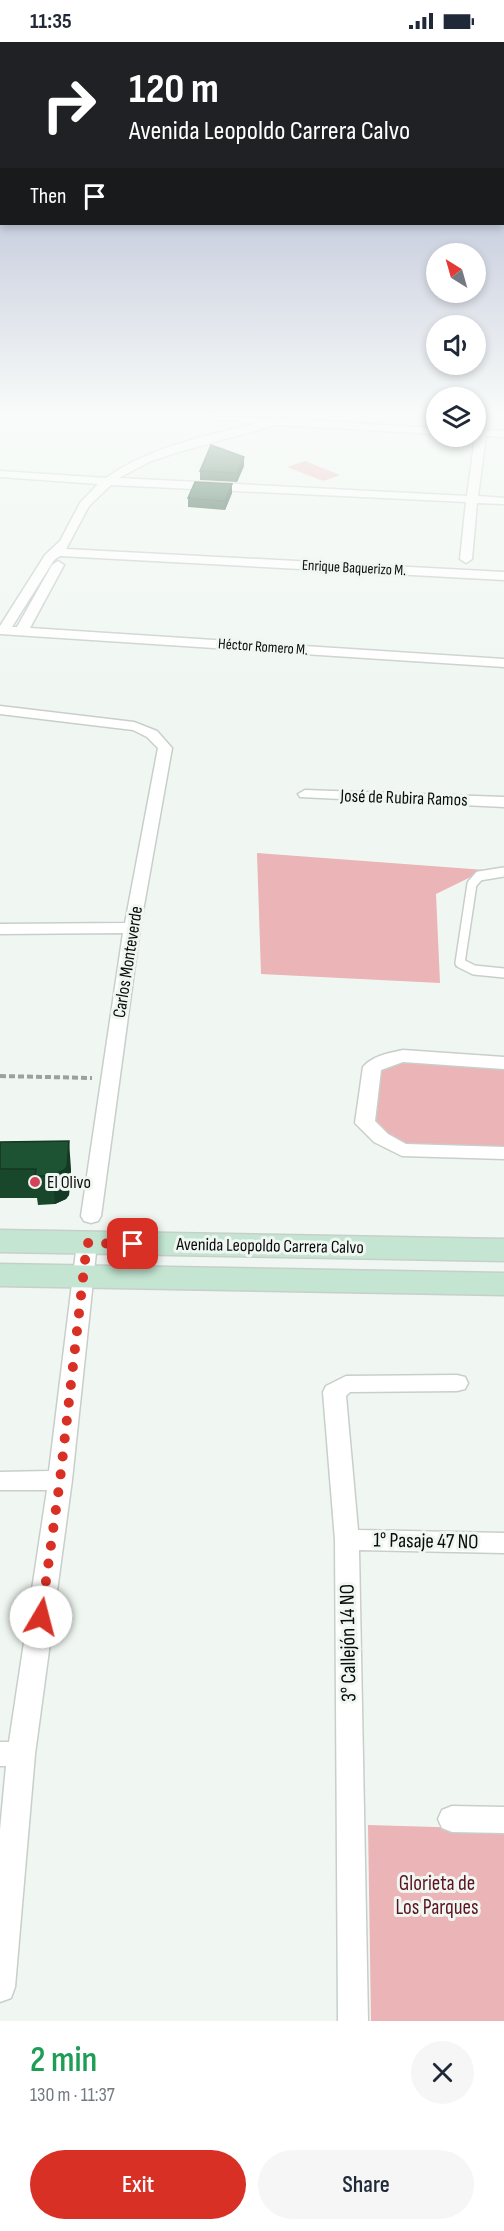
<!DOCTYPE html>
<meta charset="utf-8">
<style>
:root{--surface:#fff;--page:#f6f6f7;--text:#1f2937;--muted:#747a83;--accent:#d93025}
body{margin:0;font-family:"Sofia Sans Condensed",sans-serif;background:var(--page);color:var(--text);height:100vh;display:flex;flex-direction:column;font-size:22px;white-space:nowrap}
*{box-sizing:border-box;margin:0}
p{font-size:20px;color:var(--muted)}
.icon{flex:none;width:33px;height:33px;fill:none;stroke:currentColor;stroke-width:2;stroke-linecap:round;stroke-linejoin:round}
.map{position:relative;height:1979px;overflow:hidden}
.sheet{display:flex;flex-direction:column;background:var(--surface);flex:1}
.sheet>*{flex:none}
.top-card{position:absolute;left:0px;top:0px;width:504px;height:183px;box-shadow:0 3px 9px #0003;background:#202124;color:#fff;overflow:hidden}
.needle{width:39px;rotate:323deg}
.tools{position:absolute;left:426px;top:201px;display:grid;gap:12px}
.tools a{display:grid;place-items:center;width:60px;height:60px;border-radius:50%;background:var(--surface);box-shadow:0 3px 9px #0003;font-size:30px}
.pin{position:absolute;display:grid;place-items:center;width:51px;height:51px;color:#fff;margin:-26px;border-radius:12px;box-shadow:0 3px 9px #0006}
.me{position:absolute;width:66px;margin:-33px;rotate:8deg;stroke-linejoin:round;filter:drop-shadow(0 0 4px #0008)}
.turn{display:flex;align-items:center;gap:21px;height:126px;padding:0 30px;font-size:27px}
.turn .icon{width:78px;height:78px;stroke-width:2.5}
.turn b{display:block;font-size:42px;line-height:51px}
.then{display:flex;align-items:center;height:57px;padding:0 30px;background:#0003;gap:12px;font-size:22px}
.round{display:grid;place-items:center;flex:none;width:63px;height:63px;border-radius:32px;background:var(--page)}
.headline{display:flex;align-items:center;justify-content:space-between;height:102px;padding:0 30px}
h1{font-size:36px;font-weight:600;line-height:45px;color:#1e9e55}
.action{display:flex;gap:12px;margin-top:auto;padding:12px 30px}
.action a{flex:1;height:69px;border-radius:36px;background:var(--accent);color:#fff;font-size:24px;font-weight:600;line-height:69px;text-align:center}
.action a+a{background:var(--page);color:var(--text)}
.status{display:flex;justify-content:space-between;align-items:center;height:42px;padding:0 30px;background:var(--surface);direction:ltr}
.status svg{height:16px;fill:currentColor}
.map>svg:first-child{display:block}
</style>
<div class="status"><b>11:35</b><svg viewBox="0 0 49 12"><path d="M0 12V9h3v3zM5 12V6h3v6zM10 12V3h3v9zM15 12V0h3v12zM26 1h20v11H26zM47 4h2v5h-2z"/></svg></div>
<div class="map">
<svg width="504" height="1979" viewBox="0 0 504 1979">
<rect width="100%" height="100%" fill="#f0f7f2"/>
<path fill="#ebb4b6" d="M305 419 340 433 323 439 287 425Z
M257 811 485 828 436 852 440 941 261 932Z
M391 1016 504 1021V1111L402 1108 365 1081 372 1025Z
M368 1783 504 1787V1979H371Z"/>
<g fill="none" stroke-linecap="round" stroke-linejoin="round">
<g stroke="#c8cfca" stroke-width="12">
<path id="lane" d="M504 830 479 834 472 842 460 921 474 928 504 931"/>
</g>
<g stroke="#c8cfca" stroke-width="3">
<path id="street" d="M203 374 276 377 307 374 297 378 436 386V392L276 383 175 411 149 420 119 436 467 454 476 388 504 389V395L486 394 478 454 504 456V462L477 461 472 517 466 521 460 517 466 460 111 443 89 464 66 507 504 530V538L60 514 54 518 12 585H17L52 523 58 519 64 523 30 586 504 617V625L0 592V584L45 513 60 499 80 461 98 442 0 435V429L106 436C149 405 206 394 257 381L208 377Z
M0 664 134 680 157 689 172 706 140 886 101 1174 98 1179 91 1181 84 1179 81 1174 123 891 0 892V882L125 881 158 706 147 695 133 688 0 672Z
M305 748 504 755V765L300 755 298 752Z
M403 1008 504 1015V1027L403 1020 381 1028 375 1079 388 1092 406 1102 504 1105V1117L402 1114 374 1100 355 1081 363 1025C372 1014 389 1011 403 1008Z
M87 1194 94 1196 97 1201 72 1438 35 1712 15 1945 11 1956 0 1960V1788L6 1724H0V1700H9L47 1448H0V1430L49 1429 77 1201 80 1196Z
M457 1333 465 1335 468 1341 465 1347 457 1349 350 1350 346 1354 358 1488 504 1491V1511L359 1508 368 1979H338L335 1498 323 1350 326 1344 346 1334Z
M452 1764 504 1765V1791L452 1790 442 1786 438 1777 442 1768Z"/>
</g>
<g stroke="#c8cfca" stroke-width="3">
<path id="secondary" d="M0 1188 504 1197V1219L0 1210Z
M0 1222 504 1231V1253L0 1244Z"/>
</g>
<path stroke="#9ca19d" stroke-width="4" stroke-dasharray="6 3" stroke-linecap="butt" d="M0 1034 92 1036"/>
<use href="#lane" stroke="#fff" stroke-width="9"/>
<use href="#street" fill="#fff" fill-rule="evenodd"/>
<use href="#secondary" fill="#c3e5d2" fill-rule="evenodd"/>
</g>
<path fill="#19472c" d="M244 424 237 440 200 438V429Z
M232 451 225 468 188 465V456Z
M0 1100 71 1127 69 1153 66 1157 55 1162 38 1163 37 1156H0Z"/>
<path fill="#143924" d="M244 415V424L237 440V431Z
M232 442V451L225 468V459Z
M69 1099 71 1127 69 1153 66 1157 55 1162 53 1134Z"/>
<path fill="#1d5233" stroke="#143924" stroke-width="1.5" d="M211 403 244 415 237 431 200 429Z
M195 440 232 442 225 459 188 456Z
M69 1099 67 1125 64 1128 53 1134H35L36 1127H0V1100Z"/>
<linearGradient id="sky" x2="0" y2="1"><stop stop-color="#9fa7c7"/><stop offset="0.57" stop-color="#f8fbf9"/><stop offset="1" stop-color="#f8fbf9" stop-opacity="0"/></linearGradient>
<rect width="504" height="651" fill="url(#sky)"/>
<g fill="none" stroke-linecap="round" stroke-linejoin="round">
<path stroke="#d93025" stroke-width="10" stroke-dasharray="0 18" d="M41 1575 60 1438 87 1201 133 1202"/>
</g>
<circle fill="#d44458" stroke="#f0f7f2" stroke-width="2" cx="35" cy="1140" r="6"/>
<g text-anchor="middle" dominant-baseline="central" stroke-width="6" stroke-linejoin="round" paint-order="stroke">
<g font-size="15" fill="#0a0c0b" stroke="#f0f7f2">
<text transform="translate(354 526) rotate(3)">Enrique Baquerizo M.</text>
<text transform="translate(263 605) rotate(4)">Héctor Romero M.</text>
</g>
<g font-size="18" fill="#0a0c0b" stroke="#f0f7f2">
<text transform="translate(404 756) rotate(2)">José de Rubira Ramos</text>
<text transform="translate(128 920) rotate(-81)">Carlos Monteverde</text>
<text transform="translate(270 1204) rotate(1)">Avenida Leopoldo Carrera Calvo</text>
</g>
<g font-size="18" fill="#0a0c0b" stroke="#f0f7f2" text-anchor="start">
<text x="47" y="1140">El Olivo</text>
</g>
<g font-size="21" fill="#0a0c0b" stroke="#f0f7f2">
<text transform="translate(426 1499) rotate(1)">1° Pasaje 47 NO</text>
<text transform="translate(348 1601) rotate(-91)">3° Callejón 14 NO</text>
</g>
<g font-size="21" fill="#5d121f" stroke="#f0f7f2">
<text x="437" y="1841">Glorieta de<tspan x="437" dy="24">Los Parques</tspan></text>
</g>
</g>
</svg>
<div class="tools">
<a><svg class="needle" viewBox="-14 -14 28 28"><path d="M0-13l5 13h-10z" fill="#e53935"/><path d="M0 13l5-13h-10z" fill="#747a83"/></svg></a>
<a><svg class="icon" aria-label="sound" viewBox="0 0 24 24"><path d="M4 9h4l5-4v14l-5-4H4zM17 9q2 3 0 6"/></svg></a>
<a><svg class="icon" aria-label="layers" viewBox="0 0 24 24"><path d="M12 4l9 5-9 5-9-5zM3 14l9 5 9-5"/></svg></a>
</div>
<div class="pin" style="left:133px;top:1202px;background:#d93025"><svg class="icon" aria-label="arrive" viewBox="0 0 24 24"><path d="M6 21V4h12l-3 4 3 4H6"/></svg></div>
<svg class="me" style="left:41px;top:1575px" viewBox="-20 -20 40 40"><circle r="19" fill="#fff"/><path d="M0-13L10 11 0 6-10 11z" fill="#d93025"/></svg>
<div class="top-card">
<div class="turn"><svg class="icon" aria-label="right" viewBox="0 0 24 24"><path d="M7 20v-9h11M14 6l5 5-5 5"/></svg><div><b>120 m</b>Avenida Leopoldo Carrera Calvo</div></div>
<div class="then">Then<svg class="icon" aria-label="arrive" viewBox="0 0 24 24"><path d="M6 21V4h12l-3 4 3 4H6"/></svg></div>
</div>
</div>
<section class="sheet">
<div class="headline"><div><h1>2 min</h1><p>130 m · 11:37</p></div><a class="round"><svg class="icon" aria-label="close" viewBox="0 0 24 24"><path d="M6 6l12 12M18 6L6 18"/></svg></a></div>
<div class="action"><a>Exit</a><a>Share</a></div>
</section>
